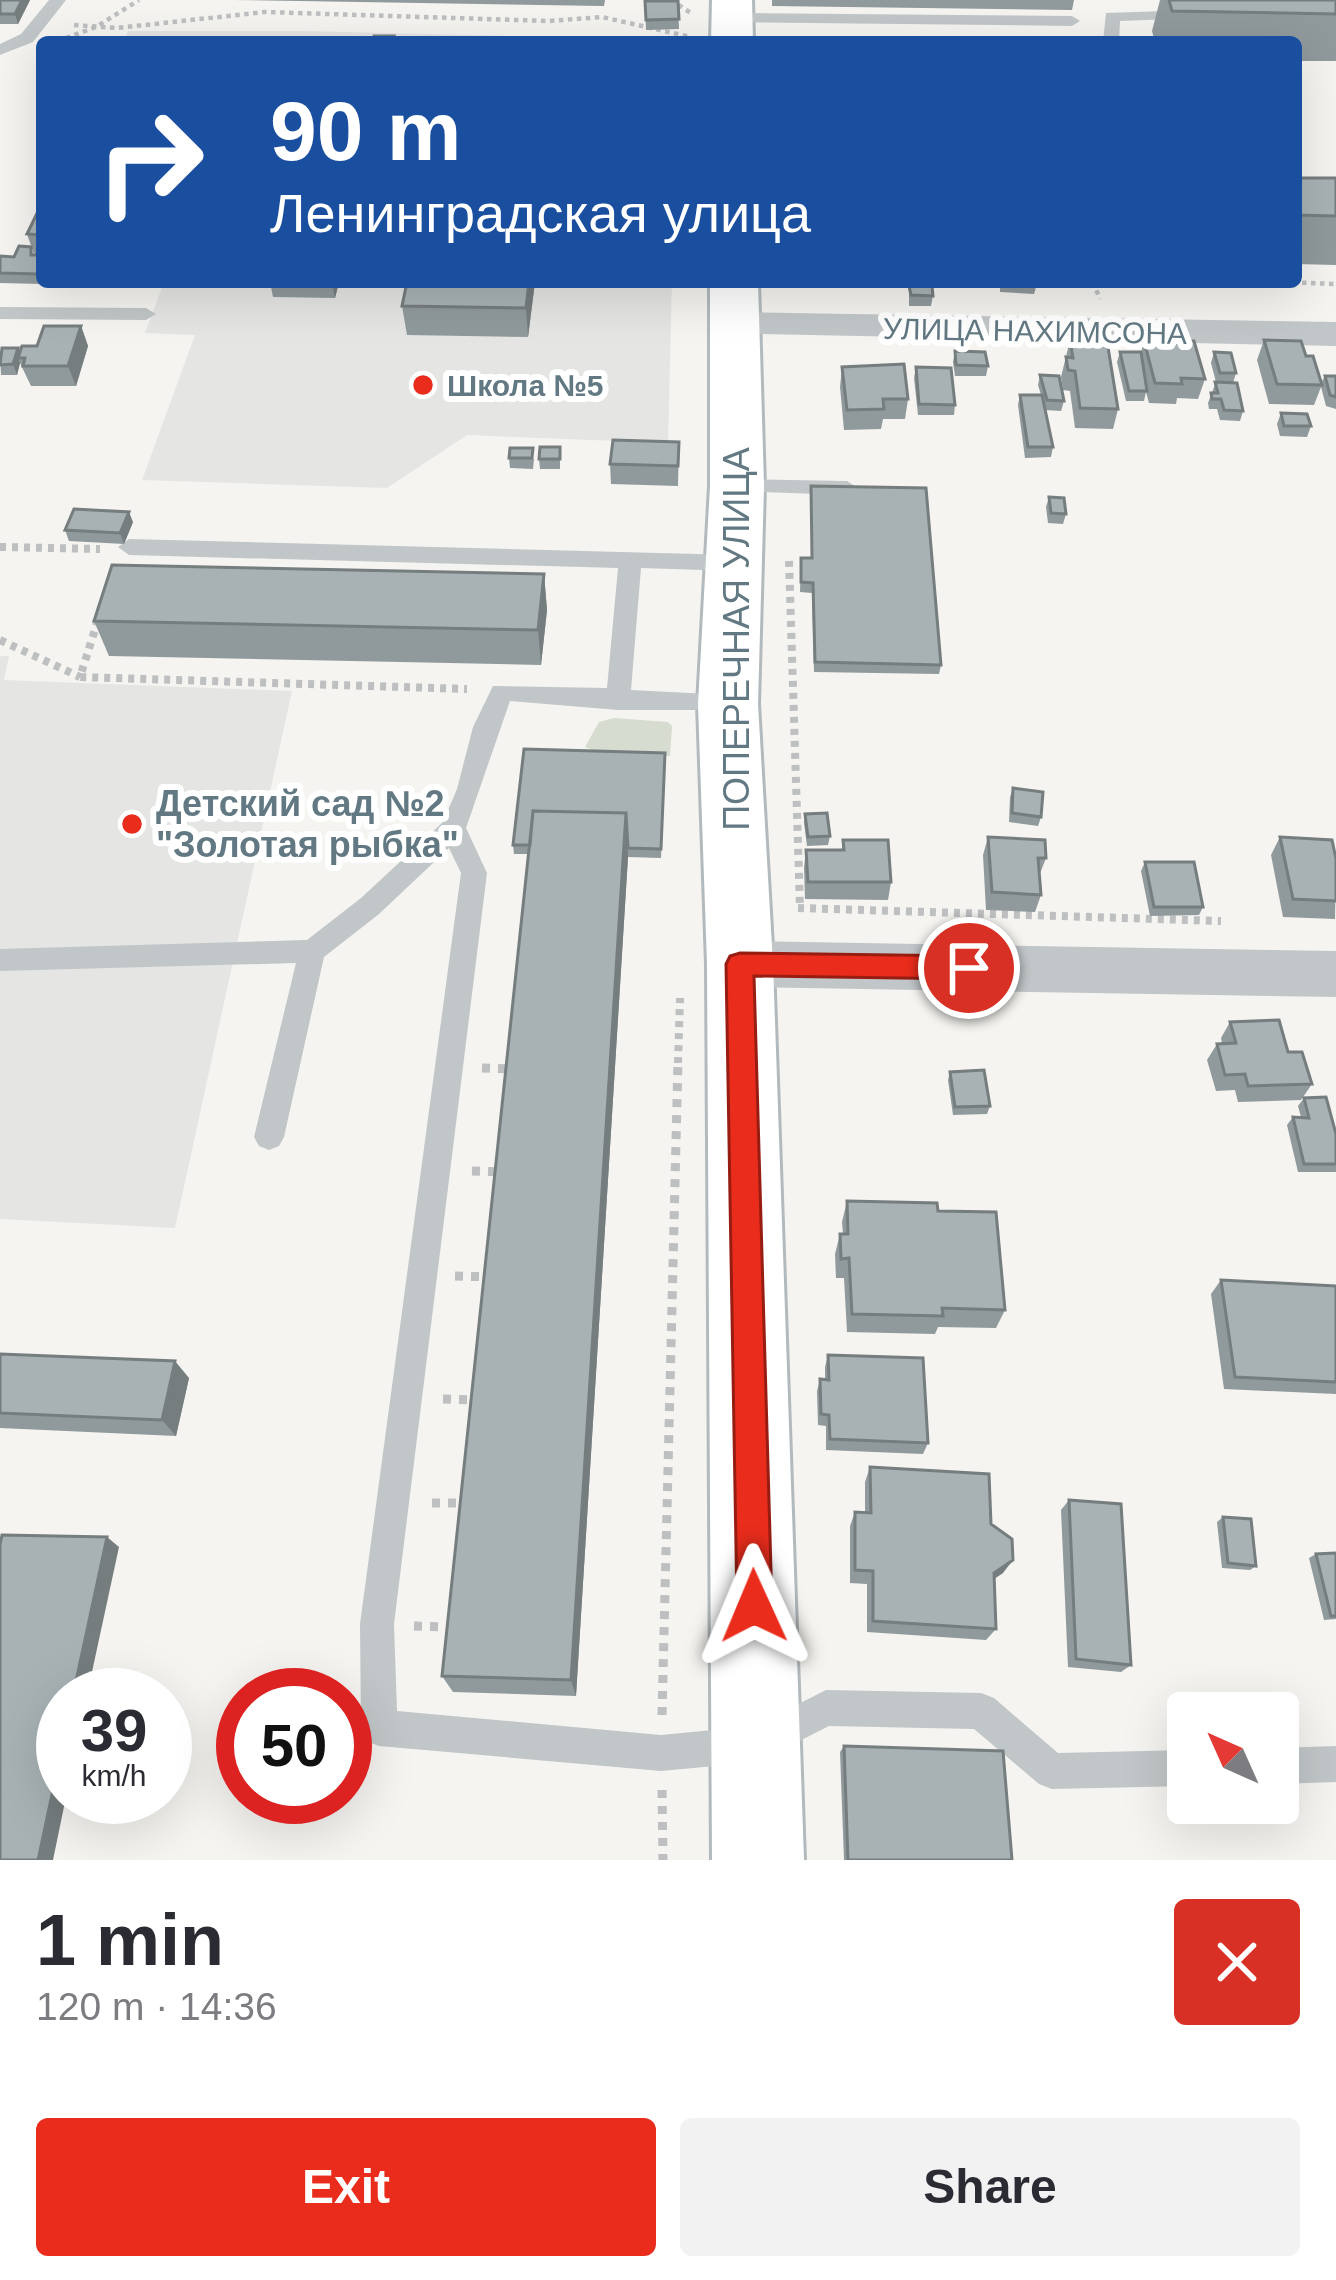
<!DOCTYPE html>
<meta charset="utf-8">
<style>
:root{--surface:#fff;--page:#f2f2f3;--text:#2b2b33;--muted:#7c7c81;--accent:#e92c1c}
body{margin:0;font-family:Arial,sans-serif;background:var(--page);color:var(--text);height:100vh;display:flex;flex-direction:column;font-size:45px;white-space:nowrap}
*{box-sizing:border-box;margin:0}
p{font-size:39px;color:var(--muted)}
.icon{flex:none;width:66px;height:66px;fill:none;stroke:currentColor;stroke-width:2;stroke-linecap:round;stroke-linejoin:round}
.map{position:relative;height:1860px;overflow:hidden}
.panel{display:flex;flex-direction:column;background:var(--surface);flex:1}
.panel>*{flex:none}
.banner{position:absolute;left:36px;top:36px;width:1266px;height:252px;border-radius:12px;box-shadow:0 12px 48px #0002;background:#1a4fa0;color:#fff;overflow:hidden}
.needle{width:78px;rotate:315deg}
.buttons{position:absolute;left:1167px;top:1692px;display:grid;gap:24px}
.buttons a{display:grid;place-items:center;width:132px;height:132px;border-radius:12px;background:var(--surface);box-shadow:0 12px 48px #0002;font-size:60px}
.speed{position:absolute;left:36px;top:1668px;display:flex;gap:24px;font-size:60px;font-weight:700;text-align:center}
.speed>*{display:grid;place-content:center;width:156px;height:156px;border-radius:50%;background:var(--surface);box-shadow:0 12px 48px #0002;line-height:1}
.speed small{font-size:30px;font-weight:400}
.speed .limit{border:18px solid #d22;background:#fff;color:#111}
.pin{position:absolute;display:grid;place-items:center;width:102px;height:102px;color:#fff;margin:-51px;border:6px solid #fff;border-radius:50%;box-shadow:0 3px 12px #0007}
.me{position:absolute;width:132px;margin:-66px;rotate:359deg;stroke-linejoin:round;filter:drop-shadow(0 0 9px #0008)}
.turn{display:flex;align-items:center;gap:42px;height:252px;padding:0 36px;font-size:54px}
.turn .icon{width:156px;height:156px;stroke-width:2.5}
.turn b{display:block;font-size:84px;line-height:102px}
.round{display:grid;place-items:center;flex:none;width:126px;height:126px;border-radius:12px;background:var(--page)}
.headline{display:flex;align-items:center;justify-content:space-between;height:204px;padding:0 36px}
h1{font-size:72px;font-weight:700;line-height:90px}
.action{display:flex;gap:24px;margin-top:auto;padding:24px 36px}
.action a{flex:1;height:138px;border-radius:12px;background:var(--accent);color:#fff;font-size:48px;font-weight:700;line-height:138px;text-align:center}
.action a+a{background:var(--page);color:var(--text)}
.map>svg:first-child{display:block}
</style>
<div class="map">
<svg width="1336" height="1860" viewBox="0 0 1336 1860">
<rect width="100%" height="100%" fill="#f5f4f0"/>
<path fill="#e5e6e4" d="M128 31H303L679 40 124 42Z
M164 282H672L668 443 467 435 387 488 142 480 195 335 145 333Z
M0 656H9L4 680 292 691 175 1228 0 1219Z"/>
<path fill="#d7dcd1" d="M614 718 668 722 672 726 670 756 603 754 585 747 599 722Z"/>
<g fill="none" stroke-linecap="round" stroke-linejoin="round">
<g stroke="#b3babd" stroke-width="6">
<path id="secondary" d="M712 0H752L753 42H711Z
M710 282H758L764 486 758 704 773 964 804 1860H712L707 964 698 704 710 486Z"/>
</g>
<path stroke="#bdbfc1" stroke-width="4.5" stroke-dasharray="4.5 4.5" stroke-linecap="butt" d="M671 0 691 13
M74 25 117 28 265 12 549 21 602 17 691 37
M66 38 96 27 139 0
M1093 282 1100 299
M1284 282 1336 284"/>
<path stroke="#bdbfc1" stroke-width="8" stroke-dasharray="6 6" stroke-linecap="butt" d="M0 547 100 549
M789 561 800 908
M98 620 80 677 467 689
M0 640 80 677
M798 908 1221 921
M678 1063 680 998"/>
<path stroke="#bdbfc1" stroke-width="9" stroke-dasharray="8 8" stroke-linecap="butt" d="M482 1068 515 1069
M472 1171 505 1172
M455 1276 494 1277
M443 1399 476 1400
M432 1503H465
M414 1626 452 1627
M662 1715 678 1060
M662 1790 663 1860"/>
<path fill="#c1c6c8" fill-rule="evenodd" d="M49 0H66L33 42 0 55V44L21 34Z
M1194 10 1200 12V18L1120 21 1119 42H1103L1106 13Z
M733 13 1072 16 1080 21 1072 26 727 22V14Z
M0 307 146 308 156 314 146 320 0 319Z
M737 479 847 481 858 488 847 495 729 491 726 486Z
M129 539 734 555 745 563 734 571 641 568 631 690 728 695 740 704 737 710H618L510 701 466 828 487 873 394 1624 397 1711 661 1735 755 1726 826 1690 981 1693 994 1698 1058 1753 1188 1750V1786L1052 1789 1039 1784 974 1729 829 1726 758 1762 661 1771 379 1746 366 1741 361 1728 360 1624 461 873 449 848 379 914 324 957 284 1137 279 1146 269 1150 259 1146 254 1137 296 963 0 971V949L307 940 361 898 443 822 457 789 473 727 493 686 607 688 618 568 129 555 118 547Z
M1336 1746V1782L1278 1784V1748Z"/>
<path fill="#c1c6c8" fill-rule="evenodd" d="M734 312 1336 322V346L720 333 714 324 720 315Z
M740 941 1336 951V997L740 987 721 980 713 964 721 948Z"/>
<use href="#secondary" fill="#fff" fill-rule="evenodd"/>
</g>
<path fill="#90999c" d="M0 0H30L18 24H0Z
M234 0H605L604 6Z
M772 0H1074L1072 10 772 6Z
M1160 0H1336V61H1296V42H1155L1152 31Z
M645 1H678L679 29 646 30Z
M1296 178H1336V265L1296 264Z
M42 203V254H34L27 234Z
M31 247 42 284 0 283V256L14 257Z
M270 282H339L335 298 273 297Z
M407 282H535L528 337 407 335 402 306Z
M1000 282H1037V284L1034 294 1000 292Z
M909 286 933 296 931 306H909Z
M81 326 88 346 76 386H31L20 363 17 375H1L0 354 18 348 20 353Z
M1070 340 1118 409 1113 429 1075 428 1070 391 1063 390 1061 377Z
M1264 340 1321 383 1325 376H1336V409L1326 406 1321 387 1314 405 1269 404 1257 360Z
M1144 341 1205 379 1198 399 1177 398 1176 404 1149 403 1146 392 1144 401H1126L1117 362 1120 352 1141 353Z
M955 351 988 366 986 376H955L953 362Z
M1214 352 1236 373 1233 383 1243 411 1240 421 1220 420 1217 409H1209L1208 403 1216 382 1211 363Z
M842 367 908 399 905 419H883L881 429 844 430 840 387Z
M916 367 955 405 954 415H918L914 378Z
M1040 375 1064 401 1061 411 1045 410 1053 447 1051 457 1025 458 1018 405 1020 395H1041L1038 385Z
M1281 413 1311 426 1307 437 1280 436 1277 424Z
M679 442 678 486 611 484 610 464Z
M560 447V469H540L539 459Z
M509 458 534 459 533 469 510 468Z
M811 486 941 665 939 674 814 672 812 593 800 592 801 558H811Z
M1049 497 1066 514 1063 524 1048 523 1046 507Z
M133 522 124 544 69 541 65 530Z
M544 574 547 610 541 665 109 656 94 621Z
M665 753 661 858 628 857 576 1696 453 1692 442 1676 529 854H514L513 845Z
M1013 788 1041 817 1038 826 1009 822 1010 797Z
M805 814 830 836 828 845 807 846 804 823Z
M988 837 1046 858 1039 876 1041 895 1035 912 986 910 983 855Z
M1280 837 1336 859 1335 919 1283 917 1271 855Z
M843 840 891 882 888 900 805 899 804 868 806 850H842Z
M1145 862 1203 907 1199 915 1150 916 1141 871Z
M1230 1022 1288 1052 1312 1084 1301 1100 1238 1102 1235 1090 1216 1091 1207 1060 1217 1044 1222 1043 1221 1038Z
M950 1072 990 1106 987 1114 953 1115 948 1080Z
M1304 1098 1336 1134V1172H1298L1287 1125 1293 1117H1301L1298 1106Z
M847 1201 938 1211 1005 1310 996 1328 938 1327 935 1334 847 1332 844 1278H836L835 1254 840 1234H843L842 1222Z
M1221 1280 1336 1286V1394L1224 1389 1211 1294Z
M0 1354 189 1378 176 1436 0 1428Z
M828 1355 928 1443 923 1454 826 1450V1426L818 1425 817 1391 820 1379 825 1380V1367Z
M870 1467 991 1524 1003 1573 994 1579 996 1629 986 1640 867 1632V1584L850 1583V1526L855 1512H865V1482Z
M1069 1500 1131 1665 1121 1672 1068 1667 1061 1510Z
M1223 1517 1256 1566 1250 1570 1222 1568 1217 1522Z
M1336 1553V1619L1324 1620 1309 1558 1316 1554Z
M844 1746 1012 1860H844L840 1752Z"/>
<path fill="#767d7f" d="M22 0H30L18 24 15 14Z
M332 282H339L335 298Z
M529 282H535L528 337 526 308Z
M81 326 88 346 76 386 68 366Z
M18 348 22 358H18L20 363 17 375 13 364Z
M129 512 133 522 124 544 120 533Z
M544 574 547 610 541 665 538 630Z
M626 813 628 857 576 1696 571 1680Z
M175 1361 189 1378 176 1436 162 1420Z
M107 1537 119 1547 87 1695H73Z
M1013 1560 1003 1573 984 1585 994 1573Z
M63 1743V1797H66L53 1860H38Z"/>
<path fill="#a8b2b5" stroke="#767d7f" stroke-width="3" d="M0 0H22L15 14H0Z
M1169 0H1336V14L1172 11Z
M645 1H678L679 19 646 20Z
M374 36H394L392 42H372Z
M893 38 1034 40 1035 42H893Z
M1296 178H1336V216L1296 215Z
M42 203V235L27 234Z
M19 246 31 247V255H42V266L38 274 0 273V256L14 257Z
M407 282H529L526 308 402 306Z
M909 286H932L933 296 911 295Z
M44 326H81L68 366H23L25 358H18L22 346H37Z
M1070 340 1107 341 1118 409 1080 408 1075 371 1068 370 1066 357 1073 358Z
M1264 340 1301 341 1306 356H1313L1322 385 1277 384Z
M1144 341H1194L1205 379 1181 378 1182 384 1155 383Z
M2 348H18L13 364 0 365Z
M955 351 985 352 988 366 956 365Z
M1120 352H1141L1147 391H1129Z
M1214 352 1231 353 1236 373H1220Z
M904 364 908 399H883L884 409 847 410 842 367Z
M916 367 951 368 955 405 919 404Z
M1040 375 1059 376 1064 401 1047 400Z
M1325 376H1336V397L1330 395Z
M1215 382 1237 383 1243 411 1224 410 1221 399H1212L1211 393H1218Z
M1020 395H1042L1053 447H1028Z
M1281 413 1307 414 1311 426H1284Z
M613 440 679 442 678 466 610 464Z
M540 447H560V459H539Z
M510 448H533L532 458H509Z
M811 486 926 488 941 665 815 662 813 583 801 582V558H812Z
M1049 497 1064 498 1066 514 1051 513Z
M74 509 129 512 120 533 65 530Z
M112 565 544 574 538 630 94 621Z
M524 749 665 753 661 849 628 848 626 813 533 811 530 845H513Z
M1013 788 1043 792 1041 817 1012 813Z
M533 811 626 813 571 1680 442 1676Z
M827 813 830 836 808 837 805 814Z
M988 837 1045 840 1046 858H1038L1041 895 992 892Z
M1280 837 1332 840 1336 859V901L1293 899Z
M843 840H888L891 882H808L806 850H844Z
M1145 862H1194L1203 907H1154Z
M1279 1020 1288 1052H1302L1312 1084 1248 1086 1245 1074 1225 1075 1217 1044 1236 1043 1230 1022Z
M984 1070 990 1106 955 1107 950 1072Z
M1326 1097 1336 1134V1164H1304L1293 1117 1309 1118 1304 1098Z
M847 1201 937 1203 938 1211 996 1212 1005 1310 942 1308 943 1316 852 1314 849 1258 841 1259 840 1234H848Z
M1221 1280 1336 1286V1382L1235 1377Z
M0 1354 175 1361 162 1420 0 1413Z
M828 1355 923 1358 928 1443 830 1439 829 1415 821 1414 820 1379 829 1380Z
M870 1467 989 1474 991 1524 1012 1539 1013 1560 994 1573 996 1629 873 1621V1571L855 1570V1512L871 1513Z
M1069 1500 1121 1504 1131 1665 1076 1659Z
M1223 1517 1251 1519 1256 1566 1228 1563Z
M2 1535 107 1537 73 1695H63V1743L38 1860H0V1545Z
M1336 1553V1616H1331L1316 1554Z
M844 1746 1003 1751 1012 1860H848Z"/>
<path fill="#e92c1c" stroke="#971d12" stroke-width="3" d="M740 953 969 956 979 960 983 968 979 976 969 979 754 976 772 1606 767 1618 754 1623 742 1618 737 1606 726 964 730 956Z"/>
<g fill="#e92c1c" stroke="#fff" stroke-width="4.5">
<circle cx="423" cy="385" r="12"/>
<circle cx="132" cy="824" r="12"/>
</g>
<g text-anchor="middle" dominant-baseline="central" stroke-width="12" stroke-linejoin="round" paint-order="stroke">
<g font-size="30" fill="#627983" stroke="#fff">
<text transform="translate(1035 331) rotate(1)">УЛИЦА НАХИМСОНА</text>
</g>
<g font-size="30" font-weight="bold" fill="#627983" stroke="#fff" text-anchor="start">
<text x="447" y="385">Школа №5</text>
</g>
<g font-size="36" fill="#627983" stroke="#fff">
<text transform="translate(736 639) rotate(-90)">ПОПЕРЕЧНАЯ УЛИЦА</text>
</g>
<g font-size="36" font-weight="bold" fill="#627983" stroke="#fff" text-anchor="start">
<text x="156" y="803">Детский сад №2<tspan x="156" dy="41">"Золотая рыбка"</tspan></text>
</g>
</g>
</svg>
<div class="buttons">
<a><svg class="needle" viewBox="-14 -14 28 28"><path d="M0-13l5 13h-10z" fill="#e53935"/><path d="M0 13l5-13h-10z" fill="#7c7c81"/></svg></a>
</div>
<div class="speed"><div>39<small>km/h</small></div><div class="limit">50</div></div>
<div class="pin" style="left:969px;top:968px;background:#d93025"><svg class="icon" aria-label="arrive" viewBox="0 0 24 24"><path d="M6 21V4h12l-3 4 3 4H6"/></svg></div>
<svg class="me" style="left:754px;top:1606px" viewBox="-20 -20 40 40"><path d="M0-17L14 15 0 8-14 15z" fill="#e92c1c" stroke="#fff" stroke-width="4"/></svg>
<div class="banner">
<div class="turn"><svg class="icon" aria-label="right" viewBox="0 0 24 24"><path d="M7 20v-9h11M14 6l5 5-5 5"/></svg><div><b>90 m</b>Ленинградская улица</div></div>
</div>
</div>
<section class="panel">
<div class="headline"><div><h1>1 min</h1><p>120 m · 14:36</p></div><a class="round" style="background:#d93025;color:#fff"><svg class="icon" aria-label="close" viewBox="0 0 24 24"><path d="M6 6l12 12M18 6L6 18"/></svg></a></div>
<div class="action"><a>Exit</a><a>Share</a></div>
</section>
